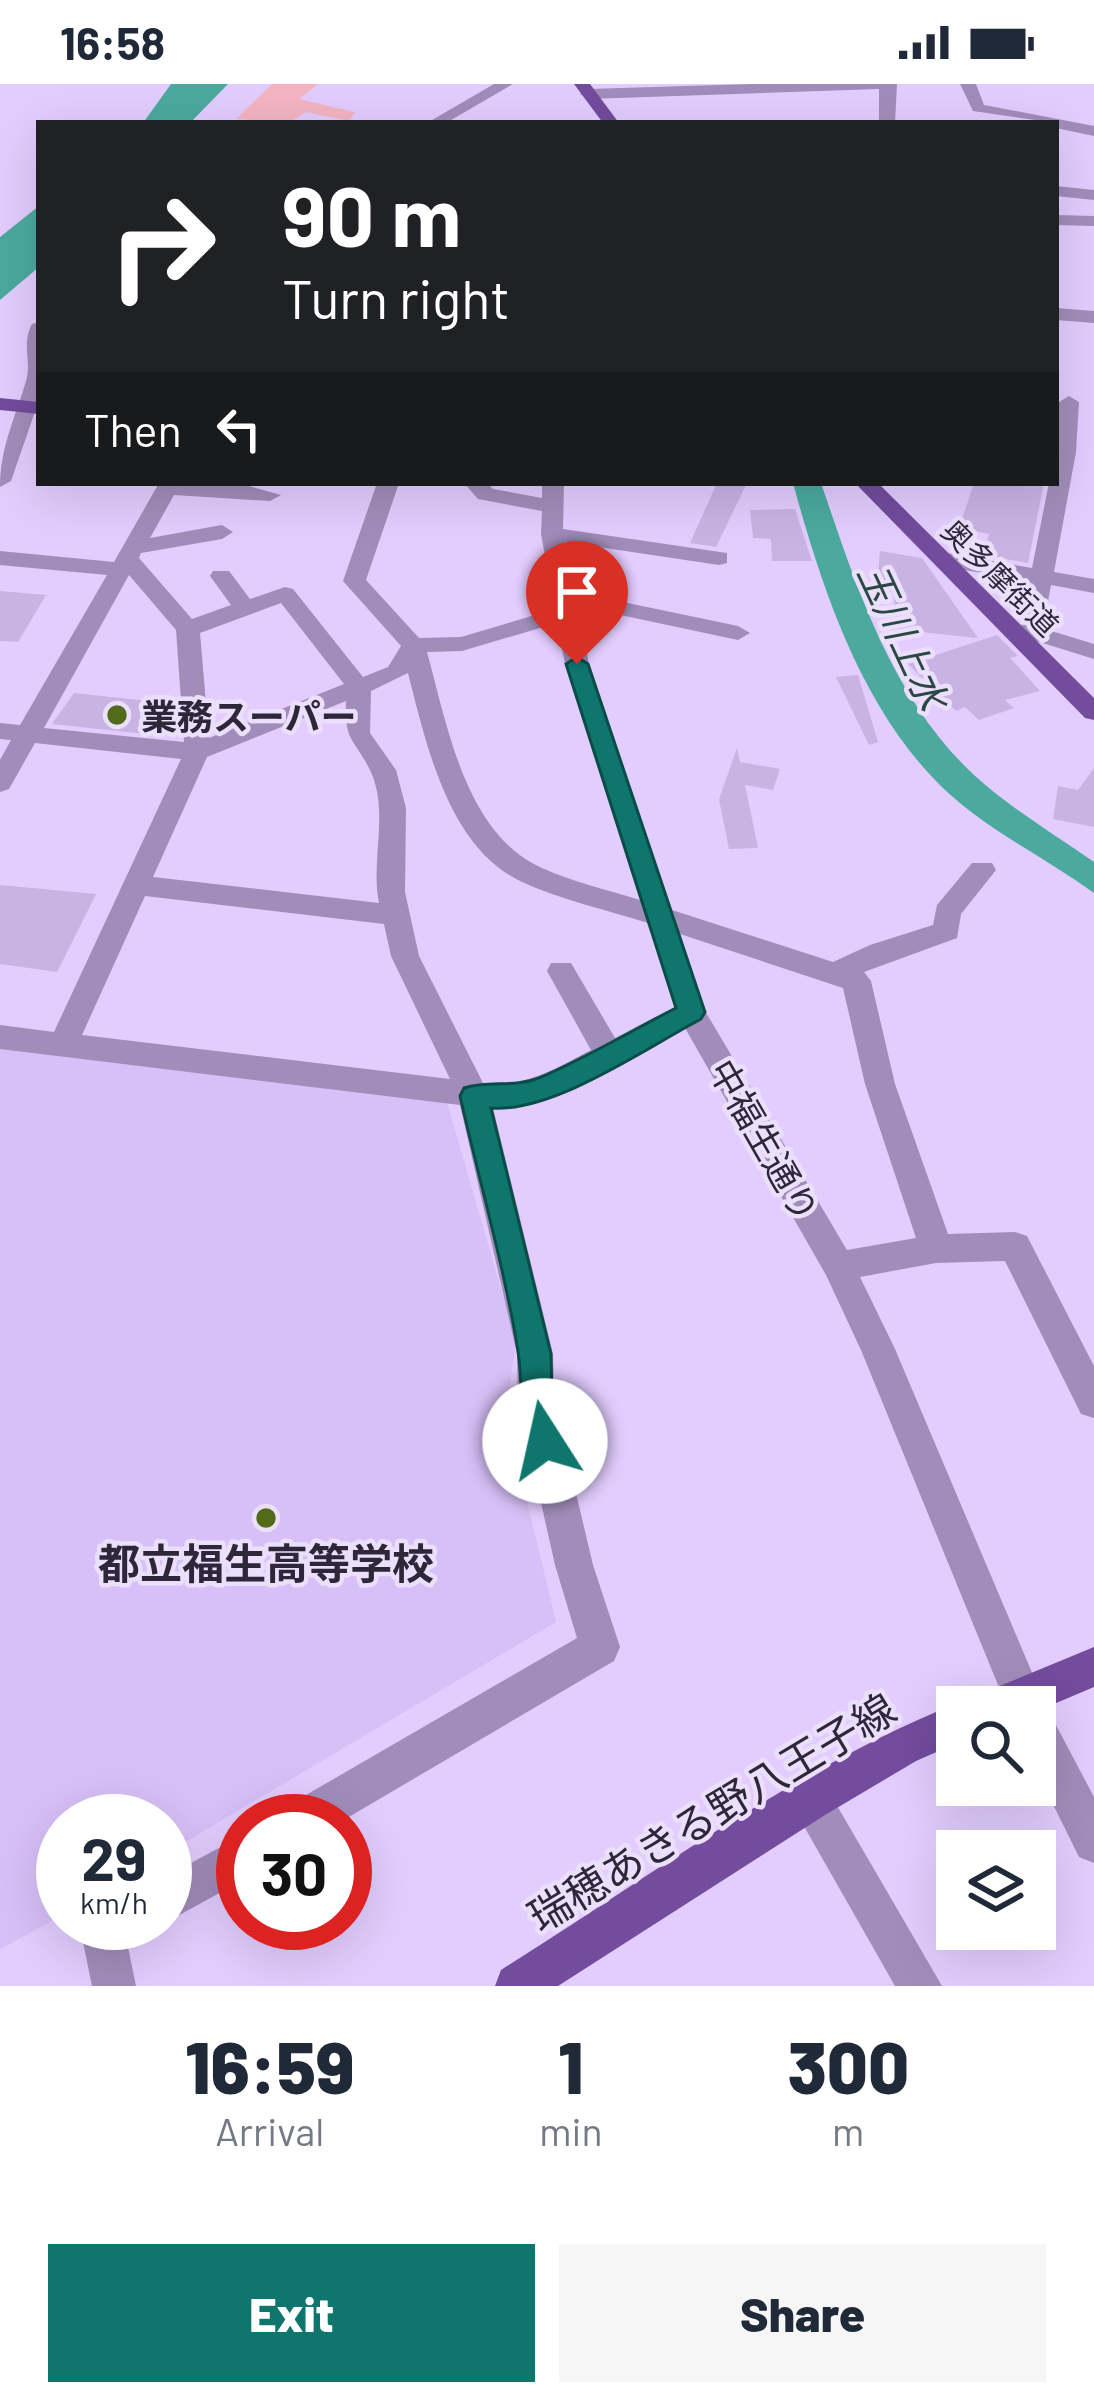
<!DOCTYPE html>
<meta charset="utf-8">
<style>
:root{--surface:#fff;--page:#f6f6f7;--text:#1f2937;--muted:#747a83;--accent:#0f766e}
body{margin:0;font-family:Barlow,"Noto Sans JP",sans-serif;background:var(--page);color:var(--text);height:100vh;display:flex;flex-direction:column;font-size:45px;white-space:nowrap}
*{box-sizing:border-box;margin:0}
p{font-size:39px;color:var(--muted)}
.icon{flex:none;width:66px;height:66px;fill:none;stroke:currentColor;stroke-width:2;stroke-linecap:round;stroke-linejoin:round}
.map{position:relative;height:1902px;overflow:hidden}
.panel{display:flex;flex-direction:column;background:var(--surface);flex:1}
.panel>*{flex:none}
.banner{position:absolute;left:36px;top:36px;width:1023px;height:366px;border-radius:0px;box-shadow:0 12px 48px #0002;background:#202124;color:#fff;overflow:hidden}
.buttons{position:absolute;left:936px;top:1602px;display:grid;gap:24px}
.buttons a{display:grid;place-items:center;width:120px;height:120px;border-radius:0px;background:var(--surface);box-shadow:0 12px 48px #0002;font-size:60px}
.speed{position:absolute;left:36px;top:1710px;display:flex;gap:24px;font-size:60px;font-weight:700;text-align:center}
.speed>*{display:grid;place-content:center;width:156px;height:156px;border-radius:50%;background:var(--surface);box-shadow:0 12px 48px #0002;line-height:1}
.speed small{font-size:30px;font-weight:400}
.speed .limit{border:18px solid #d22;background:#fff;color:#111}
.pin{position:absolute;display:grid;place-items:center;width:102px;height:102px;color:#fff;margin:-123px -51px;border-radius:50% 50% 50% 0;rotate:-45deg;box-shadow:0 0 12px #0007}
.pin .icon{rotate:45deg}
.me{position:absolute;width:132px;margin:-66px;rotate:350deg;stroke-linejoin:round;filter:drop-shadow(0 0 9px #0008)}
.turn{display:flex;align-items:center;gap:42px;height:252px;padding:0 48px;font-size:54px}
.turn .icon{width:156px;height:156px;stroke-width:2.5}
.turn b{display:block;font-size:84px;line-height:102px}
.then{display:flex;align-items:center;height:114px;padding:0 48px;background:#0003;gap:24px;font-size:45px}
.eta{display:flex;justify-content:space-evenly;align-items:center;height:204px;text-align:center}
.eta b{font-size:72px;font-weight:800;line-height:84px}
.cta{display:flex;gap:24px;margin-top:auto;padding:24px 48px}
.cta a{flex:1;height:138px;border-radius:0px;background:var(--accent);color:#fff;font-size:48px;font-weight:800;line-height:138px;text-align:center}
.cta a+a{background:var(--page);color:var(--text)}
.status{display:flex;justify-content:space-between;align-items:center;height:84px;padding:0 60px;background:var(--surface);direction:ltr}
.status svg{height:33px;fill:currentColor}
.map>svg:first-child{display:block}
</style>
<div class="status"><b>16:58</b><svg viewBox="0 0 49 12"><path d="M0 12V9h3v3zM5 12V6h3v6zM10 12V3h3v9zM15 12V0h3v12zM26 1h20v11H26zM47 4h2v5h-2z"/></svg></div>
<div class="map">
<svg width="1094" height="1902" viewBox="0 0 1094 1902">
<rect width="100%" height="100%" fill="#e2cdfe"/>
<path fill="#d7bff7" d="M0 959 444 1008 516 1257 506 1329 556 1538 165 1770V1737H63V1831L0 1865Z"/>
<path fill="#f4b4c2" d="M272 0H318L299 15 355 28 349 37 306 28 288 39 236 35Z"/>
<path fill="#4ba99e" d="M171 0H228L190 39H143Z
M39 122V183L0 216V153Z
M793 399H821C856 502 892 615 974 691 1010 724 1054 750 1094 778V809C1054 780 1009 757 970 727 870 651 825 516 793 399Z"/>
<path fill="#c8b3e3" d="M717 399H747L716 463 690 459Z
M974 399H1044L1028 479 984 471 989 450 959 444Z
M795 425 812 477H772L771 455 753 454 750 426Z
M880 467 922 474 978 554 892 545 895 508 877 506Z
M0 507 46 511 18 558 0 557Z
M997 551 1018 572 1010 574 1040 607 1005 616 1014 624 979 636 965 623 956 627 908 580Z
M858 591 878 658 869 661 836 593Z
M74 609 177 620V626L165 652 52 640Z
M737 664 740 678 780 685 773 706 745 701 758 764 729 765 719 715Z
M1094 684V743L1053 735 1058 702 1078 706Z
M0 801 96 810 57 888 0 880Z"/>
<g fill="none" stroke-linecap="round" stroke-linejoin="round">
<path fill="#a18dba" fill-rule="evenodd" d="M494 0H513L446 39H427Z
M752 0H897L895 39H879V5L588 15 580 10 588 5Z
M960 0H976L984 21 1094 42V52L1056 44V39L973 27Z
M1056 102 1094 106V116L1056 112Z
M1056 131 1094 132V142L1056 141Z
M1056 224 1094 227V239L1056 236Z
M39 238V316L11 397 0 403C0 363 15 335 26 297 32 277 21 261 32 240Z
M1069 312 1079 318 1076 368 1054 488 1094 495V509L1051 501 1044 540 1045 545 1094 560V575L1033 556 1009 557V547L1021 544 1029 497 941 482 930 475 941 468 1032 484 1049 399H1056L1059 318Z
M159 399 245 401 281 411 270 417 174 411 150 454 222 441 233 448 222 455 141 469 139 474 192 535 231 521 210 492 213 487H229L250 515 285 503 293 505 363 593 388 583 401 562 343 497 377 399H399L366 496 419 554 461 553 555 525 541 450 542 427 478 415 464 399H487L493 405 542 414V399H564L563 445 727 469V479L719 481 565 458 575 508 738 542 750 549 738 556 578 522 589 580 672 826 833 878 870 861 933 841 937 821 972 779H992L996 786 961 830 957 854 864 888 871 897 895 1000 948 1150 1015 1148 1027 1152 1094 1282V1334L1081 1330 1005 1177 936 1179 860 1193 895 1265 1047 1624 1094 1713V1779L1079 1773 1035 1684V1623H1007L861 1266 826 1191 685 944C635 971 549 1031 493 1024L553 1270 554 1316 593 1481 620 1563 614 1577 342 1737H281L287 1722 577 1554 555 1481 518 1316 517 1270 460 1021 0 965V941L54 948 181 675 35 659 9 705 0 708V676L11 656 0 655V639L20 641 107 491 0 481V467L114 478ZM129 491 176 546 184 658 44 644ZM281 519 344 600 209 654 200 549ZM557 539 565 580 640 816C608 806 573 798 542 784 465 750 447 640 427 568L462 567ZM408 589C426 659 448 764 522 798 562 816 607 826 648 839L675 923 615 954 571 879H551L547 887 591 966C555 985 524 1004 483 999L419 872 405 808 406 724 396 686 370 649 371 607ZM346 617C344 658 354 654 370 686 390 728 370 776 379 819L153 793 207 673ZM145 812 384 840 391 872 450 995 82 951ZM680 850 843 904 865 1000 916 1154 847 1166 705 927Z
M810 1695 825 1701 942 1902H895L789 1716 795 1701Z
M243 1751V1796L165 1839V1793Z
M88 1839H150L144 1855 128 1863 136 1902H92L82 1853Z"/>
<path fill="#734c9d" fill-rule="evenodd" d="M574 0H590L619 39H603Z
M0 314 39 318V330L0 326Z
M855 399H878L1094 614V636L1085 634Z
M1094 1563V1603L1035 1628V1623H977L983 1609Z
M957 1619 968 1623H957V1659L916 1677 825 1731 558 1902H495L501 1886C649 1793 795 1685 957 1619Z"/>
</g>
<path fill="#0f766e" stroke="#0a4d48" stroke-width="3" d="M577 573 588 580 705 928 701 935C646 964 553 1029 491 1024L551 1270 552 1316 562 1357 557 1368 545 1372 534 1368C519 1334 523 1302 518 1267 504 1182 479 1096 460 1012L464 1004C489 996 514 1004 539 994 586 974 631 947 676 924L566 580Z"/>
<g fill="#536a1a" stroke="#ebdffc" stroke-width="4.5">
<circle cx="117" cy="631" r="12"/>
<circle cx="266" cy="1434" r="12"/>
</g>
<g text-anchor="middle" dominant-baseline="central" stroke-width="9" stroke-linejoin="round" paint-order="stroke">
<g font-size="30" fill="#2e2639" stroke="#ebdffc">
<text transform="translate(1001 493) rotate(45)">奥多摩街道</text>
</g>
<g font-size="36" font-weight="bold" fill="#2e2639" stroke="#ebdffc" text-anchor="start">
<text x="141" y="631">業務スーパー</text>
</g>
<g font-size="36" fill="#2e2639" stroke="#ebdffc">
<text transform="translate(765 1056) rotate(60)">中福生通り</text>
</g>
<g font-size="39" font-style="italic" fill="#2b4844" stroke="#ebdffc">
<text transform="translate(904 552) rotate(65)">玉川上水</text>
</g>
<g font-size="42" font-weight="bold" fill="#2e2639" stroke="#ebdffc">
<text x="266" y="1478">都立福生高等学校</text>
</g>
<g font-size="42" fill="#2e2639" stroke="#ebdffc">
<text transform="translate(711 1727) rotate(-31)">瑞穂あきる野八王子線</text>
</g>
</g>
</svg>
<div class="buttons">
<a><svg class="icon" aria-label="search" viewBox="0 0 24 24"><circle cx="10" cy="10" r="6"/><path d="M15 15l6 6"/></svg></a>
<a><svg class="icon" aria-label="layers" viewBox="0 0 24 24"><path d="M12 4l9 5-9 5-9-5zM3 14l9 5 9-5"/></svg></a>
</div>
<div class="speed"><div>29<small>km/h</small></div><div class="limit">30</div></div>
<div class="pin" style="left:577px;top:580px;background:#d93025"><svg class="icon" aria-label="arrive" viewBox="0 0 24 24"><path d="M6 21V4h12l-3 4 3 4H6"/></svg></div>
<svg class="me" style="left:545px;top:1357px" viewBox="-20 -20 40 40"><circle r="19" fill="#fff"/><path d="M0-13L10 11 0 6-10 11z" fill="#0f766e"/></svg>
<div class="banner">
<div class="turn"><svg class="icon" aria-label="right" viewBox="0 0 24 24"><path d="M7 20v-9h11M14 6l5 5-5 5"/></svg><div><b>90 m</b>Turn right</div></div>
<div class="then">Then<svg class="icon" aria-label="left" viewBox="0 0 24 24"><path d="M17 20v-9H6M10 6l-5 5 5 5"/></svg></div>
</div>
</div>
<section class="panel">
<div class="eta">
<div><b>16:59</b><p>Arrival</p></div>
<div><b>1</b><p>min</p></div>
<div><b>300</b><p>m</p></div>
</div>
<div class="cta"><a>Exit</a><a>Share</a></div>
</section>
